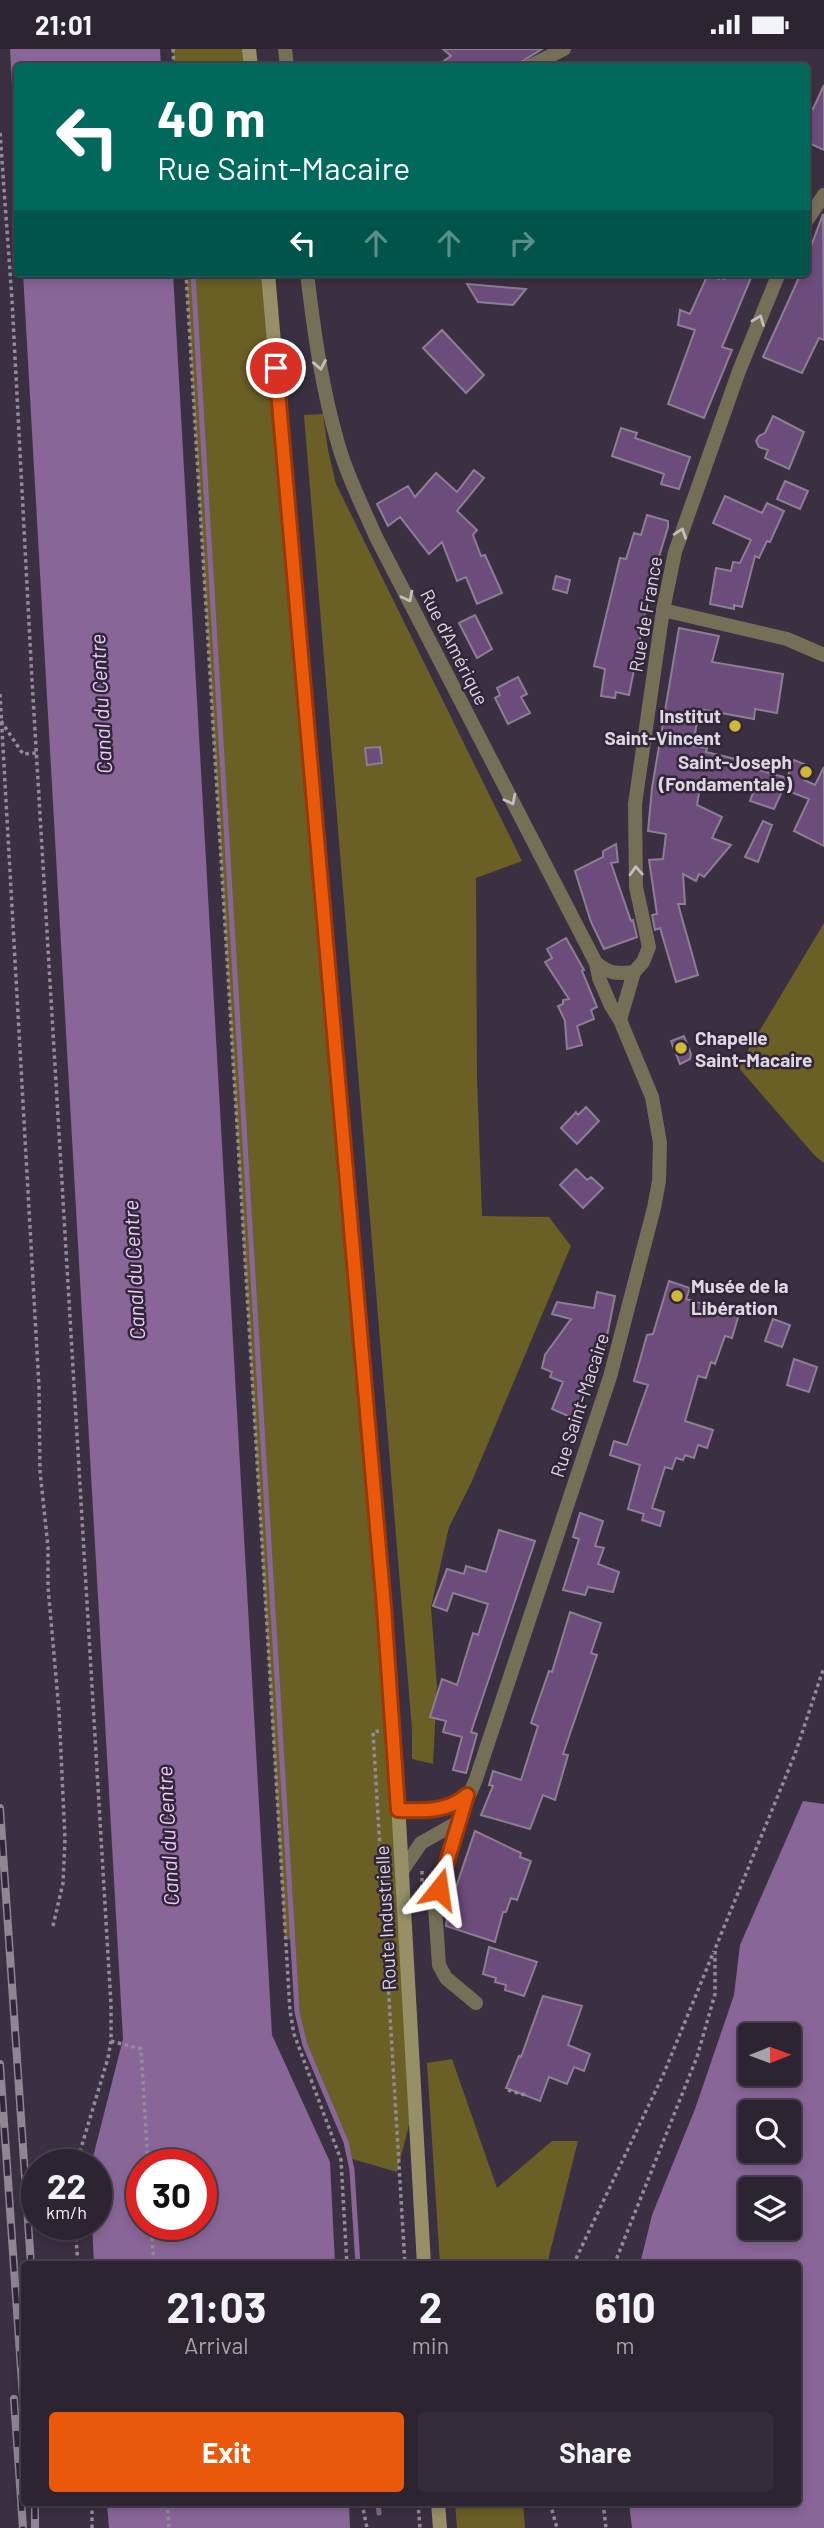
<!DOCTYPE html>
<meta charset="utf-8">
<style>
:root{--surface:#2c2431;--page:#342c39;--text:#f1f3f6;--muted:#a6a4ab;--line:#48414d;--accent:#ea580c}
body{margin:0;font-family:Barlow,sans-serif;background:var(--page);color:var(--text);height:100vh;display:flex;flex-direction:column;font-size:26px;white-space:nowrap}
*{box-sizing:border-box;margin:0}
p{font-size:23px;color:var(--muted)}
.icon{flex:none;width:38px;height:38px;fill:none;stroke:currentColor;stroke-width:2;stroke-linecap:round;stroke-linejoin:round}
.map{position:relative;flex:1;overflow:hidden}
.panel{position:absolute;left:21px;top:2212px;width:780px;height:245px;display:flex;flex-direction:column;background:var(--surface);border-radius:7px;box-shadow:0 4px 10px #0003,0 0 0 2px var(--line)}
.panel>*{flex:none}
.guide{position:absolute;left:14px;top:14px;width:796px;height:214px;border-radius:7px;box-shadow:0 4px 10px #0003,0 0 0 2px var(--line);background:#00695c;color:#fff;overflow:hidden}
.needle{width:46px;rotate:89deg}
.controls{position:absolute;left:738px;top:1974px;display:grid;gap:14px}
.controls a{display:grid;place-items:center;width:63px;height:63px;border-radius:7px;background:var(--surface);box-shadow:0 4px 10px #0003,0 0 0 2px var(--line);font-size:35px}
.speed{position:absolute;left:21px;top:2100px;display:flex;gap:14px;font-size:35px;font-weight:700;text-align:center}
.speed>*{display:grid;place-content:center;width:91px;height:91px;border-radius:50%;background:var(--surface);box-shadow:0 4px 10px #0003,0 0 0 2px var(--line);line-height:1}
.speed small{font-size:18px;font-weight:400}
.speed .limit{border:10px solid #d22;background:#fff;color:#111}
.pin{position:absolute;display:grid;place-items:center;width:60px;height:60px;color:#fff;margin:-30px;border:4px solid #fff;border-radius:50%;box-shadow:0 2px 7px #0007}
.me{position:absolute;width:77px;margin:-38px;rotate:15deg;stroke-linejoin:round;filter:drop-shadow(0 0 5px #0008)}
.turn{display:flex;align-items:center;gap:24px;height:147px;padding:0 28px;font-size:32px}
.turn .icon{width:91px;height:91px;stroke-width:2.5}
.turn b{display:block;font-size:49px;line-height:60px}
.lanes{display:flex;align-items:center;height:66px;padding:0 28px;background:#0003;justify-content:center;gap:35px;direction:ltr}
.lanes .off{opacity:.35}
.eta{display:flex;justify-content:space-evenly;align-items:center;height:119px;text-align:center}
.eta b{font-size:42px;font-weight:700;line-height:49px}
.button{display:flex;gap:14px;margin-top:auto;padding:14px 28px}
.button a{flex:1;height:80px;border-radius:7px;background:var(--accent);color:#fff;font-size:28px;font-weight:700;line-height:80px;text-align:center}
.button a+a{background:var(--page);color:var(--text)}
.status{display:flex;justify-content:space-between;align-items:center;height:49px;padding:0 35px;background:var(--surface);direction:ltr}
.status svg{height:19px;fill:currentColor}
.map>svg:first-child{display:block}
</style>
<div class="status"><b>21:01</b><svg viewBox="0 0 49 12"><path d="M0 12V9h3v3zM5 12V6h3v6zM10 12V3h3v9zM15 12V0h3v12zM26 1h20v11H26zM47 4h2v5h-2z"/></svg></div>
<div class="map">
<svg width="824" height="2479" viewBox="0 0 824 2479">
<rect width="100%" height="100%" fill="#3b3041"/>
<path fill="#6a5f25" d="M173 0H249L251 17H174Z
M186 224H268L358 1272 415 2053 397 2123 349 2109 333 2061 305 1996 297 1963 292 1891 285 1890Z
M323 365 328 401 336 435 522 812 476 829 477 1030 482 1167 549 1168 571 1197 472 1432 449 1478 431 1558 437 1638 433 1715 412 1710V1681L304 366Z
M824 874V1114L815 1107 738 1018Z
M452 2010 497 2139 552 2092H578L547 2215H440L427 2014Z
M455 2454H523L525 2479H457Z"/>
<path fill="#886698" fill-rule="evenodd" d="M10 0H160L161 17 18 18 17 129Z
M23 224H173L272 1986 330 2113 335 2215H94L92 2175H96V2116H91L123 1990ZM142 2116H201V2175H142Z
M803 1752 824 1755V2479H632L629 2454H798V2216L640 2215 652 2166 695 2060 734 1946 740 1896ZM789 1986V2025H751V1986ZM789 2063V2102H751V2063ZM789 2140V2179H751V2140Z
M107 2454H349L350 2479H109Z"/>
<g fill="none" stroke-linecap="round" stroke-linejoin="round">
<path stroke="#886698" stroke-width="5" d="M193 224 297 1963 305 1996 346 2093 352 2121 358 2216
M378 2454 379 2464"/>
</g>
<path fill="#6c4c7b" stroke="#8c7e93" stroke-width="2" d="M443 0H542L513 18H435L451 7Z
M824 36V101L807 93V57L813 60Z
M823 165 824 291 819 289 802 324 763 308 801 224H807V208Z
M726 224H753L722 298 732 301 704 369 668 355 695 281 678 276 680 261 690 265 708 225 719 230 720 228 724 230Z
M467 235 526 240 513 256 478 253Z
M442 281 484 326 466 344 423 299Z
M773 367 804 383 789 420 765 409 768 401 759 398 756 392 759 387 765 384Z
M621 379 637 384 635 389 690 408 679 440 661 435 664 425 612 407Z
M474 421 484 429 457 462 477 481 473 486 481 507 485 506 502 544 477 555 466 528 457 532 442 493 429 505 400 468 388 477 377 455 408 437 415 448 436 424 457 443Z
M785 432 808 442 800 460 777 450Z
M725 447 762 464 767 454 784 462 770 493 767 492 759 509 755 507 742 558 734 556V560L710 555 716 519 731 522 733 513 740 514 751 491 713 474Z
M647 466 668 472V478L651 534 629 646 616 643 615 649 601 647 605 620 594 617 620 509 626 510 634 484 641 486Z
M556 527 570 531 567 544 553 540Z
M475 566 492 600 477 609 459 574Z
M679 579 719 587 712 613 783 625 777 664 755 660 754 670 699 660 693 697 707 699 706 703 761 716 759 721 787 729 794 711 809 717 804 731 815 736 824 718V797L794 782 809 750 783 740 774 760 750 752 755 739 701 732 697 756 722 768 712 789 731 796 704 828 699 825 696 832 683 825 685 855H678L698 926 676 933 660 879 655 881 652 866 657 865 649 811 663 810 666 785 648 782 652 739Z
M518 628 527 645 521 648 530 664 508 675 495 649 500 646 497 639Z
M380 698 382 714 367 716 365 699Z
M763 772 772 776 758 813 745 808Z
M616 795 618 813 611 814 631 872 633 871 637 888 604 900 591 873 575 822 603 808V802Z
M566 889 584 921 582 922 597 958 591 961 594 970 577 977 582 996 567 1000 565 972 558 957 563 955V951L569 950 545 913 552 909 547 900Z
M684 987 691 1005 690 1010 680 1015 671 992Z
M586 1058 599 1072 577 1095 561 1079 576 1063 578 1066Z
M576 1120 587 1131 591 1128 603 1139 583 1159 560 1136Z
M669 1232 690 1239 686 1250 739 1265 732 1289 725 1287 715 1315 711 1313 706 1329 698 1327 685 1372 713 1381 707 1399 698 1396 694 1409 685 1406 683 1411 676 1409 672 1420 665 1418 652 1459 664 1463 660 1477 642 1471 644 1465 628 1460 640 1416 610 1406 614 1392 627 1396 639 1361 648 1336 634 1332 647 1286 653 1285Z
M597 1243 615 1247 604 1302 600 1301 595 1321H593L575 1370 552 1360 563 1333 550 1328 552 1323 542 1319 545 1306 571 1270 552 1265 557 1253 594 1259Z
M773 1270 790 1276 782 1298 765 1292Z
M794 1310 817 1318 809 1343 787 1336Z
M580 1464 603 1472 595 1497 604 1499 598 1515 619 1523 613 1543 588 1538 585 1546 563 1541 579 1490 573 1488Z
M499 1481 535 1492 471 1683 477 1685 466 1724 453 1721 462 1688 443 1683 446 1672 430 1668 442 1630 457 1636 473 1584 478 1586 488 1555 453 1544 447 1562 433 1557 447 1520 464 1525 466 1517 486 1523Z
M570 1563 601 1574 591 1604 597 1606 563 1705 568 1706 555 1751 543 1746 530 1780 481 1766 493 1737 489 1736 493 1722 521 1731 538 1677 531 1674 549 1622 552 1623Z
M475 1782 521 1804 520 1808 531 1812 517 1851 511 1849 506 1863H503L495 1893 446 1877 448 1862Z
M489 1898 537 1913 524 1947 505 1941 506 1936 495 1933 496 1929 483 1925Z
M543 1947 582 1957 568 1996 590 2005 584 2022 574 2018 567 2035 549 2028 540 2052 506 2039 519 2007 521 2008Z"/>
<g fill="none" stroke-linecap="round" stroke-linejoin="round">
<path stroke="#948b99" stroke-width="3.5" stroke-dasharray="3.5 3.5" stroke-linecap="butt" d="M173 0 174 18
M0 84 12 251 32 631 111 1956V1992L108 2009 76 2116
M186 224 290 1962 294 1985 341 2111 347 2216
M0 645 39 1338 40 1422 48 1498V1538L59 1662 65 1790 63 1834 53 1877
M1 672 23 705 37 704
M379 1682 373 1683 405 2216
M422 1822V1842
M111 1992 141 2000 148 2116
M508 2041 525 2046
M75 2175 78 2216
M151 2175 154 2216
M573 2216 664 2024 714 1902
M614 2216 697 2008 715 1945V1900L795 1705 824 1618
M167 2454 169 2479
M362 2454 367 2479
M418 2454 420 2479
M550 2454 557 2479
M603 2454 606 2479
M92 2479V2454"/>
<path stroke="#746f56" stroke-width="14" d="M285 0 287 18
M528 18 564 0
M807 171 824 146
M307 224C314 283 322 341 339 398 348 429 363 458 376 488L596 914 599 929 611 957 620 971 652 1048 660 1094 659 1132 654 1159 610 1328 476 1730 458 1773 421 1794 402 1822
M663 561 787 590 824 606
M596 914C610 925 617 925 634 923
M620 971 634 923 643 913 649 898 636 838 635 755 663 561 675 503 739 322 779 224
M398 1761C423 1762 448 1763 467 1746
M458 1773 435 1858 439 1916 446 1929 476 1954"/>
<path stroke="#978f66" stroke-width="14" d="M249 0 251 18
M268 224 394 1682 424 2216
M438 2454 440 2479"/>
<g stroke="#8f8694" stroke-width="8">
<path id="rail" d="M0 1759 31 2216
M0 2015 24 2364
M14 2350 23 2479
M35 2454V2479"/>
</g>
<use href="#rail" stroke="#312637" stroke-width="5" stroke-dasharray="16" stroke-linecap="butt"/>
</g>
<defs><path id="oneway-chevron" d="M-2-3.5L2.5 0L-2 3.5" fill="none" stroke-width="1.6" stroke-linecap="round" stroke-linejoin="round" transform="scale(1.75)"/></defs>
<g stroke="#c4bec0">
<use href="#oneway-chevron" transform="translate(759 271) rotate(-69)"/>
<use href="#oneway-chevron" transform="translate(320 316) rotate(80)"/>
<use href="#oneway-chevron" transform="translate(681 484) rotate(-71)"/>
<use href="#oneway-chevron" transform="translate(408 548) rotate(63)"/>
<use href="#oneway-chevron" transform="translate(511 751) rotate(63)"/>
<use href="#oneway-chevron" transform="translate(636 822) rotate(-93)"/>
</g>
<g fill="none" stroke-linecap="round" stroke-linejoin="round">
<g stroke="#983908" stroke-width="18">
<path id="route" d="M276 319 384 1558 398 1761C423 1762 448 1763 467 1746L439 1840"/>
</g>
<use href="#route" stroke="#ea580c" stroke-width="12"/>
</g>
<g fill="#d0b837" stroke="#312637" stroke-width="2.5">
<circle cx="735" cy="677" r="7"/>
<circle cx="806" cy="723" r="7"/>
<circle cx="681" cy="999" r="7"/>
<circle cx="677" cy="1247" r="7"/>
</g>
<g text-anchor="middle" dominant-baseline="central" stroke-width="5" stroke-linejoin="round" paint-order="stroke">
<g font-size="19" fill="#dfd8e3" stroke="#312637">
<text transform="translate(645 565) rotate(-80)">Rue de France</text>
<text transform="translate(455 598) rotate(63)">Rue d'Amérique</text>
<text transform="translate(579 1356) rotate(-72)">Rue Saint-Macaire</text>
<text transform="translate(385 1869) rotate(-93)">Route Industrielle</text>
</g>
<g font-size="19" font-weight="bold" fill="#dfd8e3" stroke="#312637" text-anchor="end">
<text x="721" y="666">Institut<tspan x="721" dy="22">Saint-Vincent</tspan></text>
<text x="792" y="712">Saint-Joseph<tspan x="792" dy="22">(Fondamentale)</tspan></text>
<text x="695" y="988" text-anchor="start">Chapelle<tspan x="695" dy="22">Saint-Macaire</tspan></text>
<text x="691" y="1236" text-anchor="start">Musée de la<tspan x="691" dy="22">Libération</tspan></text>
</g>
<g font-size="21" font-style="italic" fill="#eccefb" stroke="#312637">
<text transform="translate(100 655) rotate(-93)">Canal du Centre</text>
<text transform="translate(133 1221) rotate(-93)">Canal du Centre</text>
<text transform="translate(167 1787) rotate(-93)">Canal du Centre</text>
</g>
</g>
</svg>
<div class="controls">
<a><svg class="needle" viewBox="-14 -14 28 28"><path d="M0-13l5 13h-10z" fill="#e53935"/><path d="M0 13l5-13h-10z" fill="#a6a4ab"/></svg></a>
<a><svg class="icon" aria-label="search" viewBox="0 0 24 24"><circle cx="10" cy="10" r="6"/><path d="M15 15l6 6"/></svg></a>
<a><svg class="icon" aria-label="layers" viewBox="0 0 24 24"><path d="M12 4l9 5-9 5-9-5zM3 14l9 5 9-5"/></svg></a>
</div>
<div class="speed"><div>22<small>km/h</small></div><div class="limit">30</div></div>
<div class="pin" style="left:276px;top:319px;background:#d93025"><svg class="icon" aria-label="arrive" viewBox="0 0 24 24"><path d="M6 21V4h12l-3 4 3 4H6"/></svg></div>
<svg class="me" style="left:439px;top:1840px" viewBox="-20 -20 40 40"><path d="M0-17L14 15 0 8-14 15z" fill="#ea580c" stroke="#fff" stroke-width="4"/></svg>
<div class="guide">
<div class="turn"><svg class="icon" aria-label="left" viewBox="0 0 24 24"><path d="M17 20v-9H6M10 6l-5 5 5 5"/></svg><div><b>40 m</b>Rue Saint-Macaire</div></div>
<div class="lanes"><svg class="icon" aria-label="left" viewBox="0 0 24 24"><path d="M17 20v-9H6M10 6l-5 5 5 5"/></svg><svg class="icon off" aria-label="ahead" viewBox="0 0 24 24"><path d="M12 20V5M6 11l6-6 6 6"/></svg><svg class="icon off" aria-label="ahead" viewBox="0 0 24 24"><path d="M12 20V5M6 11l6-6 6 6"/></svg><svg class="icon off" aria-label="right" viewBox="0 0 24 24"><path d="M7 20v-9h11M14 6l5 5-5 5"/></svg></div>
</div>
<section class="panel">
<div class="eta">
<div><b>21:03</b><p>Arrival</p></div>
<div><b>2</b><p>min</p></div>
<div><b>610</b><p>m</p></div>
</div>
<div class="button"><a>Exit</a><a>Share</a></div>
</section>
</div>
